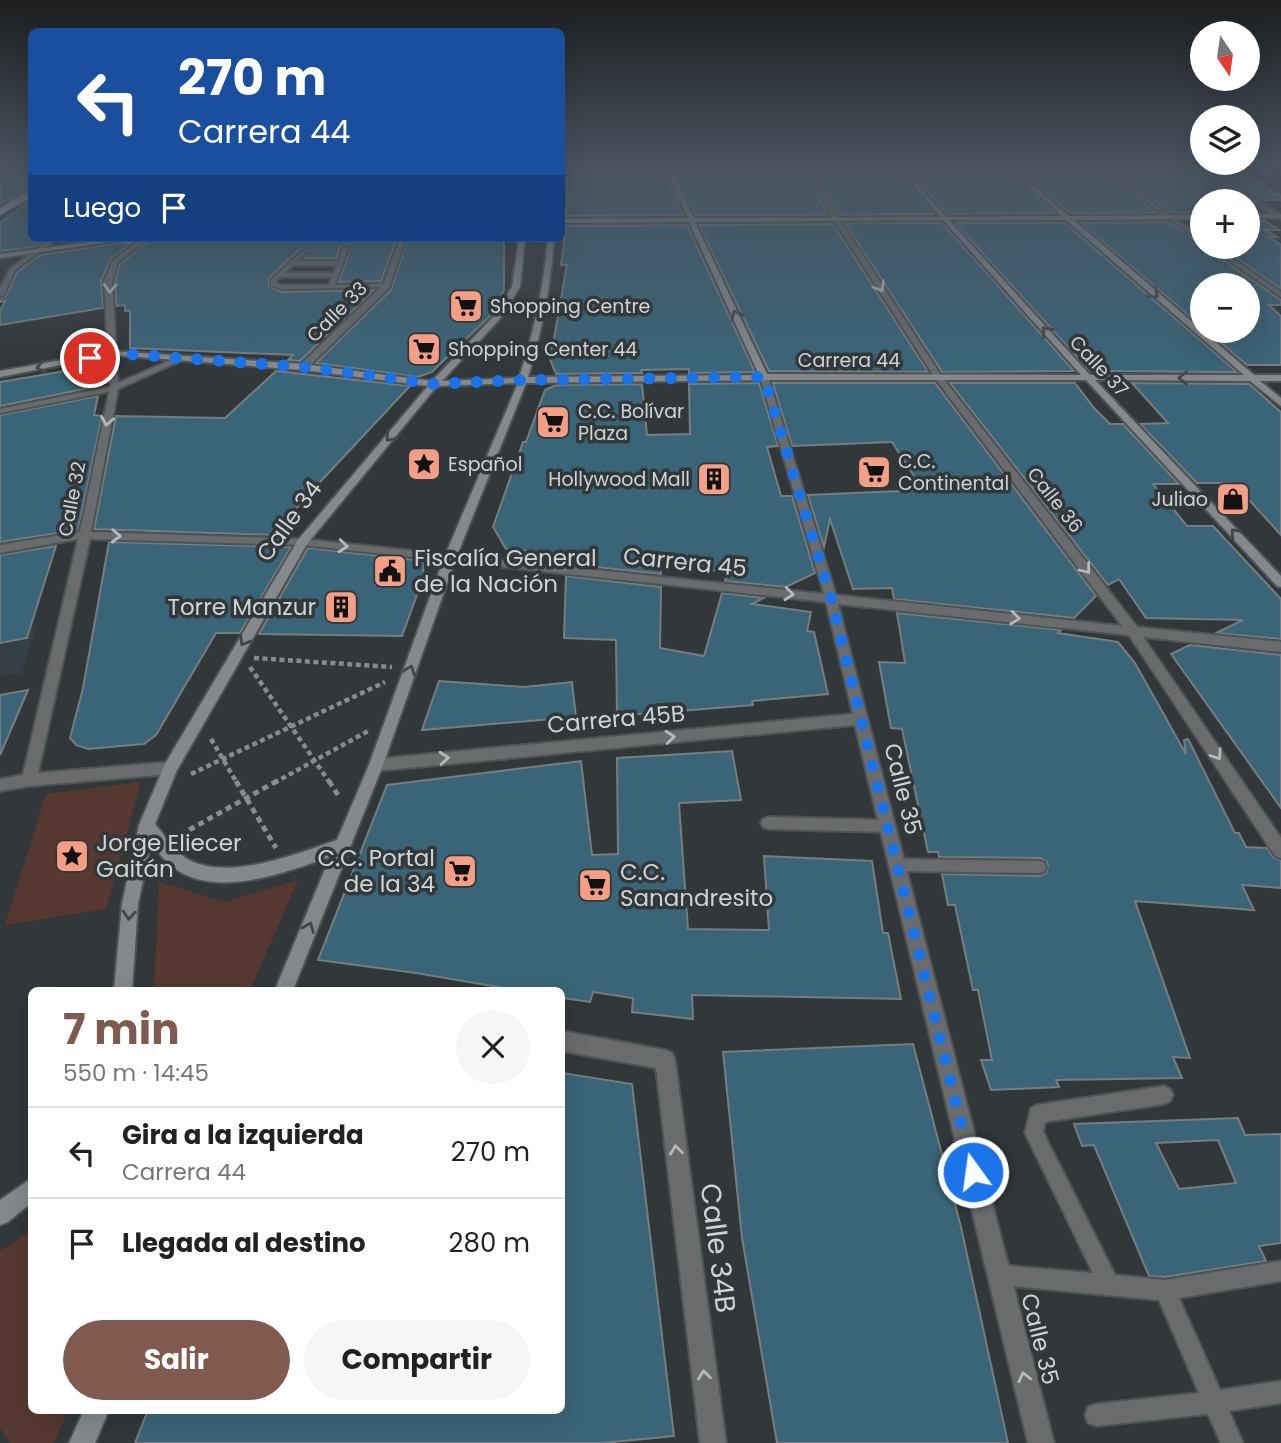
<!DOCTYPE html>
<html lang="es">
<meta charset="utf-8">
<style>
:root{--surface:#fff;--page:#f6f6f6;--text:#222;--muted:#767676;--line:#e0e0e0;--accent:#805a4f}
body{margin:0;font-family:Poppins,sans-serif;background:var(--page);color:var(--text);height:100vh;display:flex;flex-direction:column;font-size:26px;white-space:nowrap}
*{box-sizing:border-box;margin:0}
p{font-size:23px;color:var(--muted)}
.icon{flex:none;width:38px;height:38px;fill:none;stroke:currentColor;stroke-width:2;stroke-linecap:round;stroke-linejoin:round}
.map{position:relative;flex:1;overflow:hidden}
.panel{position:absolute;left:28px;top:987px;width:537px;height:427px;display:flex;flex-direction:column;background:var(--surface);border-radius:10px;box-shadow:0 7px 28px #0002}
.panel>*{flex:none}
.top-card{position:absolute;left:28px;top:28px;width:537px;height:214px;border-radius:10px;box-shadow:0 7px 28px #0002;background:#1a4fa0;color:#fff;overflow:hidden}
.needle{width:46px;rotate:167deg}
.tools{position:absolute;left:1190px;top:21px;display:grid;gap:14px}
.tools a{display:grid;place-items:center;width:70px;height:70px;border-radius:50%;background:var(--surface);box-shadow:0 7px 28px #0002;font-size:35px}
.pin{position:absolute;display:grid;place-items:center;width:60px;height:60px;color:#fff;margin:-30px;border:4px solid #fff;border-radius:50%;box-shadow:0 2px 7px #0007}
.me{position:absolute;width:77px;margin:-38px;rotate:346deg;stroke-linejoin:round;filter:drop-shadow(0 0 5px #0008)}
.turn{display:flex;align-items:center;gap:24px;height:147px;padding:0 35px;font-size:32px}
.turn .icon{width:91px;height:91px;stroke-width:2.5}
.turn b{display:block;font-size:49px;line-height:60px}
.then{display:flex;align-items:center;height:66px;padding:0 35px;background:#0003;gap:14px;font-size:26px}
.round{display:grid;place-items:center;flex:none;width:74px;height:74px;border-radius:37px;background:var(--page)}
.head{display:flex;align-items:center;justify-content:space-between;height:119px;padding:0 35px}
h1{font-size:42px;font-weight:700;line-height:52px;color:var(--accent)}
.cta{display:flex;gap:14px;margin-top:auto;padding:14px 35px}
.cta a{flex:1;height:80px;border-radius:42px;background:var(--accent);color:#fff;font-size:28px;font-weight:700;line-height:80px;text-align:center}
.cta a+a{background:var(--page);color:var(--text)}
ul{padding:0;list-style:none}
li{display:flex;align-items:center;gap:21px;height:91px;padding:0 35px;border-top:2px solid var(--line)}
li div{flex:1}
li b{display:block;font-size:26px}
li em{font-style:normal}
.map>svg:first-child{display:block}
</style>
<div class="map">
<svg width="1281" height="1443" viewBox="0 0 1281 1443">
<rect width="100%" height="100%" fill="#323739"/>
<path fill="#344046" d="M37 625 22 672 0 676V632Z"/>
<path fill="#563830" d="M141 782 106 909 5 925 46 794Z
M298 880 250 990H154L159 882 225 902Z
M31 1230 32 1410 68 1411 54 1443H10L0 1428V1251Z"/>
<path fill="#3a6578" stroke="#777d7f" stroke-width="2" fill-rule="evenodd" d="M0 164H32V188L0 204Z
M568 164H661L684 215 566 216Z
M672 164H802L828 215H696Z
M814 164H895L934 214 840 215Z
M904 164H1003L1055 213 947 214Z
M1013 164H1092L1156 213H1070Z
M1103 164H1192L1245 200 1202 201V212L1172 213Z
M1204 164H1230L1281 196V200H1262Z
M22 207 32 209V238H47L35 247 0 251V223Z
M1248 221H1265L1279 230H1265L1277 237H1269L1281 245V289L1220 247H1248Z
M1169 222 1281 300V305H1269L1281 316V365H1247L1207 331H1248V285H1202V327L1081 223Z
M845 223H942L1074 371 942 372Z
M955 223H1065L1237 372 1090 371Z
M833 224 928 372 769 371 699 225Z
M687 225 755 372 689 373V369L641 370 642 373 556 374 547 352 553 344 567 265H561L566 226Z
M152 238H170V241L397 238 381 281 339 282 350 250 346 245 339 248 337 258H304L308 251 299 250 269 278V286L281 292 374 290 300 361 288 360 293 355 130 348V311H125V305L116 306 115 281 120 264Z
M408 238H504V290L491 315 432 372 418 377 316 363 391 290Z
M133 241 111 259 101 281 103 308 0 325V311L5 301 0 302V299L6 296 17 272 40 255Z
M101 365 99 386 0 406V382Z
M276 371 410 386 306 497 274 535 94 529 116 416 225 418Z
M759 383 778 446 767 447 781 496H792L815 573 786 587 725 581 727 572 661 564V574L567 564V555L506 549 493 527 523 442H526L545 390 556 385 642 384 647 435 690 434 689 384Z
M773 383H935L1096 596 1074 618 894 599 892 588 853 589 830 519 824 547 808 495 923 490 892 442 792 446Z
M950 383H1075L1094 408 1110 424H1123L1179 484H1153L1187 526H1213L1281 599V639L1216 633 1243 620 1146 618 1119 579 1108 585Z
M1132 383 1249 384 1281 412V535L1240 490H1235L1228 483H1197L1140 424 1168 423Z
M98 396 94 415 102 416 78 530 0 542V415Z
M109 542 291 547 240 633H216L156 735 144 744 88 749 76 745 70 738 83 688Z
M56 546 27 638 0 643V555Z
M308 548 424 561 423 578 402 636 259 634Z
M566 576 661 587 660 648 704 656 722 593 764 598 752 604 811 612 807 631 814 632 828 694 752 701 753 705 617 716 616 640 564 638Z
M897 613 1061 630 1058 633 1118 642 1135 663 1186 754 1184 740 1188 739 1235 833H1239L1246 847 1267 848 1273 857 1281 860V888L1242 885 1254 910 1135 901 1190 1058 1173 1057 1182 1078 1056 1080 1059 1087 991 1090 981 1060H992L978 990H973L955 905H948L942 874 1039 876 1046 873 1048 866 1046 861 1040 858 939 857 938 852H928L902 729 891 728 879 662 905 663Z
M1190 645 1281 655V808L1171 654Z
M439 681 524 687 572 682 576 717 422 730Z
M28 690 0 755V695Z
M732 751 741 800 679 803 688 929 769 930 764 856 872 861 883 933H888L901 999 692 995 693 1019 632 1012 633 998 593 992 590 1002 562 998V990H516L416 973 318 960 387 785 581 761 592 855 618 854 617 758Z
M913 1044 961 1227 1008 1443H777L742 1238 723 1052Z
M562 1073 632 1084 674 1436 603 1443H135L148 1410H562Z
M1238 1118 1245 1135 1281 1134V1243L1259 1246 1266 1261 1165 1277 1149 1276 1094 1145 1082 1146 1074 1124ZM1218 1140 1236 1183 1179 1189 1156 1143Z"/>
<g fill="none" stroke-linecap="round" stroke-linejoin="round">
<g stroke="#4e5355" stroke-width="4">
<path id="lane" d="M51 238H58L14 271H10V269Z
M345 247 348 249 335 285 386 284 388 287 281 289 271 285V280L301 252 306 253 298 261H339L342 249ZM294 265H337L334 273H285ZM281 277H332L329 285H281L277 284 276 281Z
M114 386 118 388 117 390 0 413V409Z
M768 817 887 820 892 822 894 826 892 830 887 832 768 829 763 827 761 823 763 819Z
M896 859 1039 861 1044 862 1046 867 1044 872 1039 873 896 871 891 870 889 865 891 860Z
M1164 1086 1170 1089 1173 1095 1170 1101 1164 1104 1045 1122 1043 1132 1115 1275 1165 1280 1281 1261V1281L1179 1298 1220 1390 1281 1381V1403L1229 1411 1243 1443H1221L1208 1414 1096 1426 1088 1423 1085 1415 1088 1407 1096 1404 1199 1393 1159 1300 999 1285 992 1282 989 1275 992 1268 999 1265 1093 1273 1025 1133 1031 1108 1037 1105Z"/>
</g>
<g stroke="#4e5355" stroke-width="4">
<path id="street" d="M805 165H811L840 220 942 377 1137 627 1281 642V652L1143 637 1281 838V858L1275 856 1129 635 838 604 1054 1443H1028L855 725 376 771 371 769 369 765 371 761 376 759 853 714 826 602 302 545 90 539 38 773 170 762 175 764 177 768 175 772 170 774 29 786 0 791V779L23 775 78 539 0 553V545L80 532 110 388 104 281 113 260 142 238H149L118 262 112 281 118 383 180 356 187 358 118 389 91 532 302 539 824 594 760 377 764 374 768 377 836 595 1122 626 935 378 834 220Z
M1094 165H1099L1202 237V242Z
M1194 165H1200L1281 215V220Z
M32 202V206L18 204Z
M400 238H406L389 288 306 369H300V365L383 285Z
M1209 247H1216L1281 292V297Z
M10 269 15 270 4 295 0 297V288Z
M562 1031 665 1050 672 1053 675 1060 726 1443H700L656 1068 562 1051Z"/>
</g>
<g stroke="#4e5355" stroke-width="4">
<path id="secondary" d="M664 165H669L694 218 940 217 897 165H901L946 217 1062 216 1005 165H1010L1069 216 1202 215V219L1074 220 1254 375H1281V381H1260L1281 398V406L1250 381 1095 380 1281 576V587L1277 586 1086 380H764L526 383 456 558 383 765 293 990H275L330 857C286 872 215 900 173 867 164 861 158 851 151 843L138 904 132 990H114L122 904 139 825 165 764 298 540 428 386 303 370 112 355 0 377V371L112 351 303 364 432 381 493 317 512 287 519 238H525L520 287 499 320 442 381 519 378C535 328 543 290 548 238H554C550 290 543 327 528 377L759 375 689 222 562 223V219L688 218ZM943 220 1081 375 767 374 695 222ZM949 220H1066L1244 375H1090ZM518 383 444 558 369 765 337 840C296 854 230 881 189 860 175 852 165 836 155 824L177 770 307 544 437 386Z
M1248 214H1281V218H1248Z
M120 238H137L0 258V254Z
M32 1178V1202L8 1222 0 1225V1200Z
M84 1410H109L95 1443H69Z"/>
</g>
<g stroke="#4e5355" stroke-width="3">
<path id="highway" d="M29 191H32V197L0 215V208Z"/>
</g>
<path stroke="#878c8d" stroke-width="4.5" stroke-dasharray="5 3.5" stroke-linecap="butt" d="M254 658 392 667
M250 667 330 783
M211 739 237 783
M191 774 385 682
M274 783 368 731"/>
<path stroke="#878c8d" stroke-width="5" stroke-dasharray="6 4.5" stroke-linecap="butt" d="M236 781 276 848
M329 781 340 798
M180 835 277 781"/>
<use href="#lane" fill="#696b6d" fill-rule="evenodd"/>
<use href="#street" fill="#696b6d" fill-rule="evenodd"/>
<use href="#secondary" fill="#85898b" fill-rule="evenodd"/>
<use href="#highway" fill="#aeb4b7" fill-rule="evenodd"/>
</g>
<defs><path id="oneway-chevron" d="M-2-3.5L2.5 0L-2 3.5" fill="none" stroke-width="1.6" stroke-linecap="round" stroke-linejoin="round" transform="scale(1.75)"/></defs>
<g stroke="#b6b9ba">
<use href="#oneway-chevron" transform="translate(880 287) rotate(57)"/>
<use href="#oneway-chevron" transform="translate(110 288) rotate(92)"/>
<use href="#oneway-chevron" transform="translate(107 421) rotate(101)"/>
<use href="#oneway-chevron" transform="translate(116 536) rotate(2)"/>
<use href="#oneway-chevron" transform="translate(343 546) rotate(6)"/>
<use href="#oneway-chevron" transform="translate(1086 569) rotate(52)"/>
<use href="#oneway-chevron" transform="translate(789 594) rotate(6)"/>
<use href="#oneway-chevron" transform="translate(1015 618) rotate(6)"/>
<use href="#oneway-chevron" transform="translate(670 737) rotate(-5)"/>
<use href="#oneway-chevron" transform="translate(1217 755) rotate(56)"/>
<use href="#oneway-chevron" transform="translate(444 758) rotate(-5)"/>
<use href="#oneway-chevron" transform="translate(676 1150) rotate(-97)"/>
<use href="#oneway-chevron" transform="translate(704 1375) rotate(-97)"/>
<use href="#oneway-chevron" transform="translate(1024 1377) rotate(-104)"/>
</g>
<g stroke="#434749">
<use href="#oneway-chevron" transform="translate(1154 294) rotate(41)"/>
<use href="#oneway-chevron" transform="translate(736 315) rotate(-115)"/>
<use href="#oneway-chevron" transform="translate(1046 331) rotate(-132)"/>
<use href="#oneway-chevron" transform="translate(41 367) rotate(169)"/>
<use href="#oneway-chevron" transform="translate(1183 378) rotate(-180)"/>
<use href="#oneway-chevron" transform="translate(390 437) rotate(130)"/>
<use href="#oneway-chevron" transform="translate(1235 533) rotate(-133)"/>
<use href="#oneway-chevron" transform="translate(244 641) rotate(121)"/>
<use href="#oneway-chevron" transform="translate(410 670) rotate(-70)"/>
<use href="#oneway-chevron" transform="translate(129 915) rotate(95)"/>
<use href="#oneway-chevron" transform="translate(309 927) rotate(-68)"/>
</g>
<linearGradient id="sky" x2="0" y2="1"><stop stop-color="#1c1e1f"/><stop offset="0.45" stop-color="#49535f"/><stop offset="1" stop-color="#49535f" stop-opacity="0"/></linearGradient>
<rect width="1281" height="367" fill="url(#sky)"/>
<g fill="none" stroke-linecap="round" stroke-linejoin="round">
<path stroke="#1a73e8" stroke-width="12" stroke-dasharray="0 21.6" d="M90 358 112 353 303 367 434 384 523 380 764 377 831 598 973 1172"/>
</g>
<defs>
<g id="supermarket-square" transform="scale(1.75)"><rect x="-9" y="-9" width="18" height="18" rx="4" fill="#f49e86" stroke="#323739"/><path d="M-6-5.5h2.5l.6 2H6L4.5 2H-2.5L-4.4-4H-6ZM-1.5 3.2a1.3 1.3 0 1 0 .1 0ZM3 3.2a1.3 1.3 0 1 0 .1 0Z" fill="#111"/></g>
<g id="sight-square" transform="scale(1.75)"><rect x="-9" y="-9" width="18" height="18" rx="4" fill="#f49e86" stroke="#323739"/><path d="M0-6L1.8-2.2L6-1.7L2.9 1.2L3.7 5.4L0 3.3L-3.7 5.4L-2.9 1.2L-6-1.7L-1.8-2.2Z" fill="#111"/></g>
<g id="building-square" transform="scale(1.75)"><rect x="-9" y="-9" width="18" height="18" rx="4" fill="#f49e86" stroke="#323739"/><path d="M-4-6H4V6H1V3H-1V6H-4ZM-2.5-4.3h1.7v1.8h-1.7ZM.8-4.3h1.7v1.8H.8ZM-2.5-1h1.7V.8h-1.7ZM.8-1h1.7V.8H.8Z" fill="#111"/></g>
<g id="shop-square" transform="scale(1.75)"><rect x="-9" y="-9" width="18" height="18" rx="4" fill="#f49e86" stroke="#323739"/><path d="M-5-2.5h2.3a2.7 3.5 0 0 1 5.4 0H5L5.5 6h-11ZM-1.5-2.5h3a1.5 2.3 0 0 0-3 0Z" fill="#111"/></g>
<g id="civic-square" transform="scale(1.75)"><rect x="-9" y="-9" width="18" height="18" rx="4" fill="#f49e86" stroke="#323739"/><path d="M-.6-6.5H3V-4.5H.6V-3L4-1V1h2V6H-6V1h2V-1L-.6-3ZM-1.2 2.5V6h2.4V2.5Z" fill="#111"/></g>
</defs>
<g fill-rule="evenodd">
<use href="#supermarket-square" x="466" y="306"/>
<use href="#supermarket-square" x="424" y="349"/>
<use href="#supermarket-square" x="553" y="422"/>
<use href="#sight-square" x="424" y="464"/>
<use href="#supermarket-square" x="874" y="472"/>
<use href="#building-square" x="714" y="479"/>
<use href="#shop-square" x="1233" y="499"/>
<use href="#civic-square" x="390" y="571"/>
<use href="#building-square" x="341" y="607"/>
<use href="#sight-square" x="72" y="856"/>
<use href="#supermarket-square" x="460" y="871"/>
<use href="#supermarket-square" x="595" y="885"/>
</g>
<g text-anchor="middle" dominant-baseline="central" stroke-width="7" stroke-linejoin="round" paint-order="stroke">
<g font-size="19" fill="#cfd3d4" stroke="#323739" text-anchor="start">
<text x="490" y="306">Shopping Centre</text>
<text x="448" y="349">Shopping Center 44</text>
<text x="578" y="411">C.C. Bolívar<tspan x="578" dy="22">Plaza</tspan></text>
<text x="898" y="461">C.C.<tspan x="898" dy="22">Continental</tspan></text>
<text x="448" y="464">Español</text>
<text x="690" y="479" text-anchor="end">Hollywood Mall</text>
<text x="1208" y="499" text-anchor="end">Juliao</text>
</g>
<g font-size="19" fill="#cfd3d4" stroke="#323739">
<text transform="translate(337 312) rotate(-45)">Calle 33</text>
<text x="849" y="360">Carrera 44</text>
<text transform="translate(1099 366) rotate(47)">Calle 37</text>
<text transform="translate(72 499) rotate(-79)">Calle 32</text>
<text transform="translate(1055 500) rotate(52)">Calle 36</text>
</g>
<g font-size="23" fill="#cfd3d4" stroke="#323739">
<text transform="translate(289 521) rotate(-54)">Calle 34</text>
<text transform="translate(685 562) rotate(6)">Carrera 45</text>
<text transform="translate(616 719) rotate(-5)">Carrera 45B</text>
<text transform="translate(903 789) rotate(76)">Calle 35</text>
<text transform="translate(1040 1339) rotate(76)">Calle 35</text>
</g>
<g font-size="23" fill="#cfd3d4" stroke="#323739" text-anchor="start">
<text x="414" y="558">Fiscalía General<tspan x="414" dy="26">de la Nación</tspan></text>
<text x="316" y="607" text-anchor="end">Torre Manzur</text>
<text x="96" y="843">Jorge Eliecer<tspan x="96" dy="26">Gaitán</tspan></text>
<text x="435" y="858" text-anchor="end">C.C. Portal<tspan x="435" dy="26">de la 34</tspan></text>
<text x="620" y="872">C.C.<tspan x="620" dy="26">Sanandresito</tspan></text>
</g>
<g font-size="28" fill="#cfd3d4" stroke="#323739">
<text transform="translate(718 1248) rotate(83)">Calle 34B</text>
</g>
</g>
</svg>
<div class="tools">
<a><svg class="needle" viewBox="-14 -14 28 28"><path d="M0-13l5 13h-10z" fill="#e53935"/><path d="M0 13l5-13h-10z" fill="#767676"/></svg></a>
<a><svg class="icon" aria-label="layers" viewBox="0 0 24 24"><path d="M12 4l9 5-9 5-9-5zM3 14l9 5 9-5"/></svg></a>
<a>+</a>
<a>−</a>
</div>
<div class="pin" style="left:90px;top:358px;background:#d93025"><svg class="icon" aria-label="arrive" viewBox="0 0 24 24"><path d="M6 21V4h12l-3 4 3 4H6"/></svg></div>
<svg class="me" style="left:973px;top:1172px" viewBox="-20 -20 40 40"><circle r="17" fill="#1a73e8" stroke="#fff" stroke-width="3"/><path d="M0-11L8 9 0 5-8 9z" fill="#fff"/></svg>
<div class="top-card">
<div class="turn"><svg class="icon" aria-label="left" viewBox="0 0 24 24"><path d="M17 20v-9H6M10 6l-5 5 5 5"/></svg><div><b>270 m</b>Carrera 44</div></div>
<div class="then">Luego<svg class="icon" aria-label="arrive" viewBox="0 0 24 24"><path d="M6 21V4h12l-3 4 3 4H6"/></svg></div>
</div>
<section class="panel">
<div class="head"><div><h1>7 min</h1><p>550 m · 14:45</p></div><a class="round"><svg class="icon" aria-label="close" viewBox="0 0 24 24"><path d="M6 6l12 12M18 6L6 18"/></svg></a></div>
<ul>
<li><svg class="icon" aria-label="left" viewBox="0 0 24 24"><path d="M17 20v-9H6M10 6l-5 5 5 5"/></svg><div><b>Gira a la izquierda</b><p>Carrera 44</p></div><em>270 m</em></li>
<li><svg class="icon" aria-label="arrive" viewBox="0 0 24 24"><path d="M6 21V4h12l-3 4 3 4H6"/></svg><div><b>Llegada al destino</b></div><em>280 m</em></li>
</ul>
<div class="cta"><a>Salir</a><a>Compartir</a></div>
</section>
</div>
